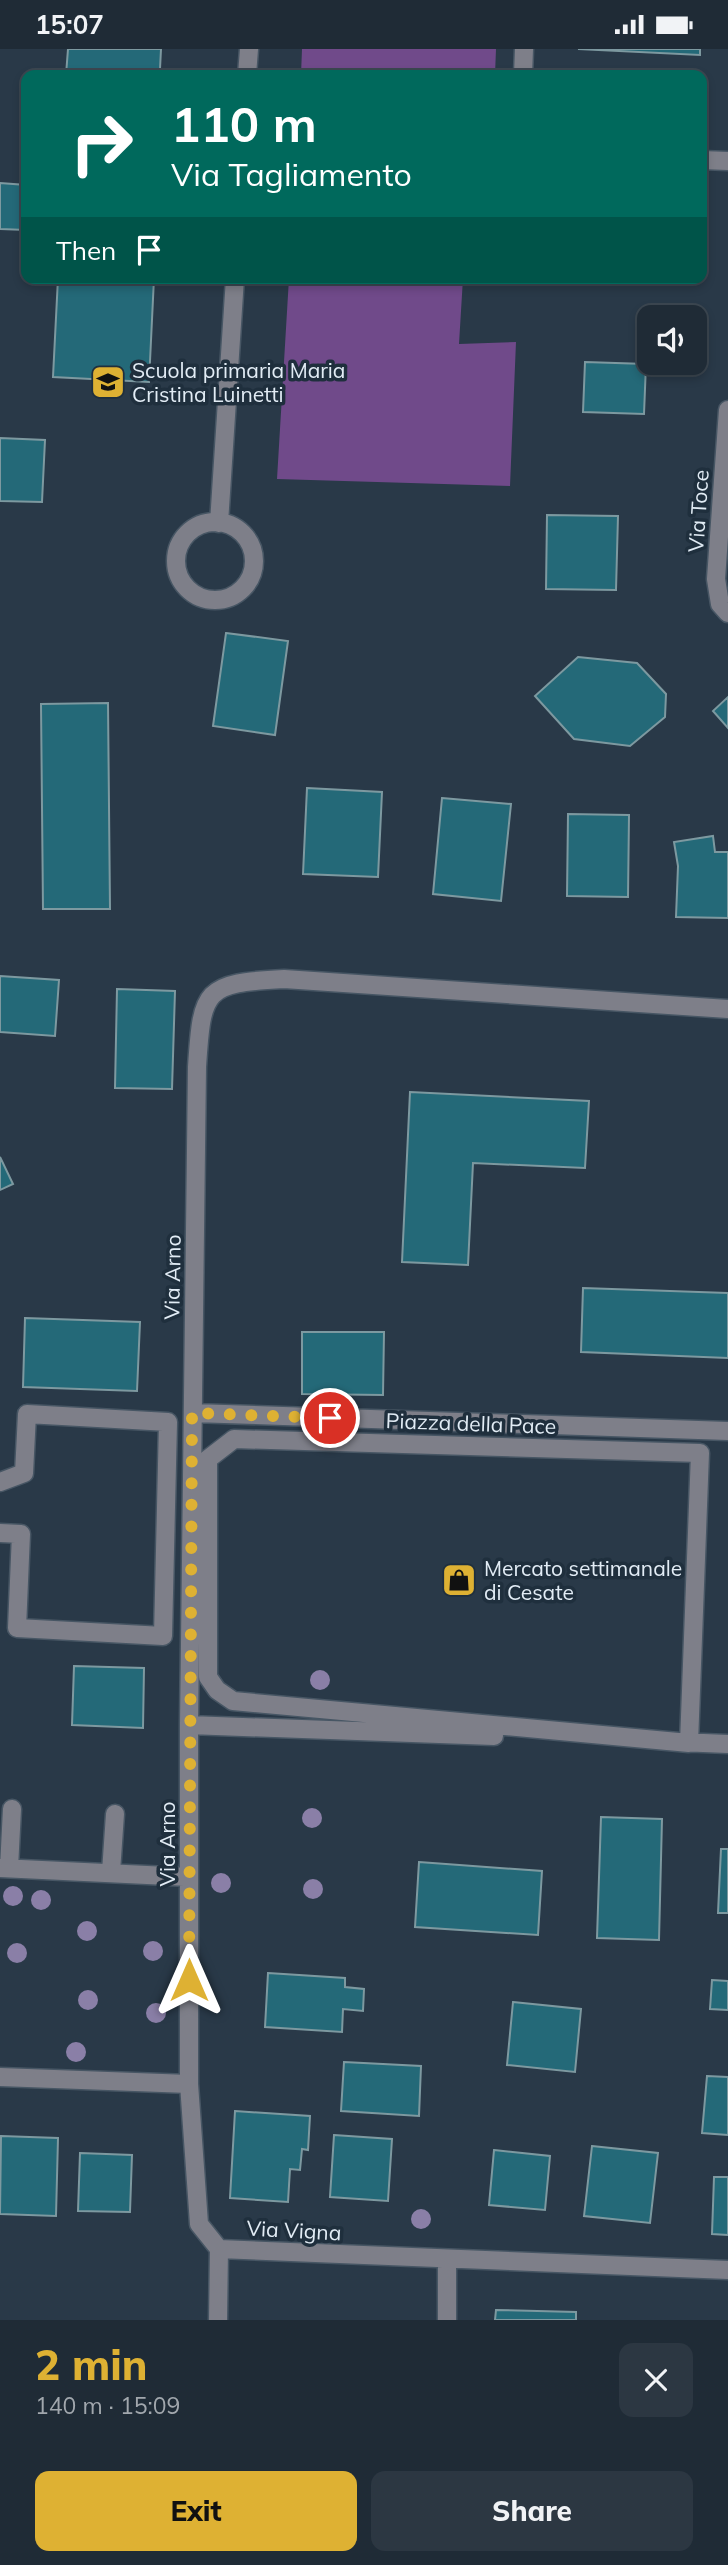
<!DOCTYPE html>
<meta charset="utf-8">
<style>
:root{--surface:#1f2b36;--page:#2c3742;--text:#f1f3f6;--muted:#a1a7ad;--line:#3c4751;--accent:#deb133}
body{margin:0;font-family:Mulish,sans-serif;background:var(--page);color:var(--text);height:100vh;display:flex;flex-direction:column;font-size:26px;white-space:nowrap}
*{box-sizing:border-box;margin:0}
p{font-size:23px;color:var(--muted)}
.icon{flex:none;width:38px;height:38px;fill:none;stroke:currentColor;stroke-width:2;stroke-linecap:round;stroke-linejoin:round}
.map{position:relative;height:2271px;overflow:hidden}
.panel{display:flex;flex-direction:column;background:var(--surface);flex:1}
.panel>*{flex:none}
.hud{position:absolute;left:21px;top:21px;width:686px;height:214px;border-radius:14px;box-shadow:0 4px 10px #0003,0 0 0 2px var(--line);background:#00695c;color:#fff;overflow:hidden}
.controls{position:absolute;left:637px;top:256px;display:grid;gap:14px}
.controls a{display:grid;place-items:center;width:70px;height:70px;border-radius:14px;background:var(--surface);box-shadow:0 4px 10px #0003,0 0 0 2px var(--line);font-size:35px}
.pin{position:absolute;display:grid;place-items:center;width:60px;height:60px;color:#fff;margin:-30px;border:4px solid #fff;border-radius:50%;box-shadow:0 2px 7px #0007}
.me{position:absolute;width:77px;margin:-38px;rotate:0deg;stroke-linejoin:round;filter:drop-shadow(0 0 5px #0008)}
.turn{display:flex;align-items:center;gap:24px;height:147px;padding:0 35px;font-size:32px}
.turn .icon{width:91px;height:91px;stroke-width:2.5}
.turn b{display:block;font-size:49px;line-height:60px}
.then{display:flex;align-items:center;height:66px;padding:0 35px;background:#0003;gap:14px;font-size:26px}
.round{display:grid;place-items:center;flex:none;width:74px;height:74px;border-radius:14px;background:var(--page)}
.overview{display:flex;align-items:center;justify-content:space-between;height:119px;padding:0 35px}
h1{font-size:42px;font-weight:800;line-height:52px;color:var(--accent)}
.primary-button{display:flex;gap:14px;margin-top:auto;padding:14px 35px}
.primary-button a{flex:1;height:80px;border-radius:14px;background:var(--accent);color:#111;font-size:28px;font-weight:800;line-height:80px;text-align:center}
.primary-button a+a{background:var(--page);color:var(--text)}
.status{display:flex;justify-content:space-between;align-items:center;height:49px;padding:0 35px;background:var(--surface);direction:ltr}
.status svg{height:19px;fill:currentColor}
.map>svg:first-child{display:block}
</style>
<div class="status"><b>15:07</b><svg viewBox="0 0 49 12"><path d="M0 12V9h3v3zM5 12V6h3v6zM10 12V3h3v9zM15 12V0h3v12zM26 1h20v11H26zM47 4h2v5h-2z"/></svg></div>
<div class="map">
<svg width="728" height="2271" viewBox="0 0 728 2271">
<rect width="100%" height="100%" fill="#293948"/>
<path fill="#704a8a" d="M302 0H496L495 26H301Z
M289 229H463L459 295 516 293 510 437 277 430Z"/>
<path fill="#246978" stroke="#7d99a0" stroke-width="2" d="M68 0H161L160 20 201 22V26H66Z
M578 0H700V6Z
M0 134 26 136V181L0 180Z
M58 229H154L149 333 53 328Z
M585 313 646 315 644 365 583 363Z
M0 389 45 391 42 453 0 452Z
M547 466 618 467 616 541 546 540Z
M226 584 288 592 275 686 213 677Z
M578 608 637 614 666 645 665 668 630 697 574 690 535 647Z
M728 648V679L713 662Z
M108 654 110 860H43L41 655Z
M307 739 382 743 378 828 303 825Z
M442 749 511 755 501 852 433 845Z
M568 765 629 766 628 848 567 847Z
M713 787 715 803H728V869L676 868 678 817 674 793Z
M0 927 59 931 55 987 0 983Z
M117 940 175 942 172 1040 115 1039Z
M410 1043 589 1052 585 1119 473 1114 468 1216 402 1213Z
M0 1108 13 1135 0 1141Z
M583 1239 728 1244V1309L581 1303Z
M25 1269 140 1273 137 1342 23 1338Z
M302 1283H384L383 1346 302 1345Z
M74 1617 144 1619 143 1679 72 1676Z
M601 1768 662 1770 659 1891 597 1889Z
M721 1800H728V1864H718Z
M419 1813 542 1822 538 1886 415 1878Z
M268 1924 345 1929V1938L364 1940 363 1962 343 1960 342 1983 265 1978Z
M712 1931 728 1932V1961L710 1960Z
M513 1953 581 1960 575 2023 507 2016Z
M344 2013 421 2017 419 2067 341 2062Z
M707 2027 728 2028V2086L702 2084Z
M235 2062 310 2067 308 2101 302 2100 300 2121 290 2120 288 2153 230 2149Z
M334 2086 392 2090 388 2152 330 2148Z
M1 2087 58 2089 56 2167 0 2165Z
M592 2097 658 2104 650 2174 584 2167Z
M494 2101 550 2107 545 2161 489 2156Z
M80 2104 132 2106 130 2163 78 2162Z
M714 2128H728V2186L712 2185Z
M496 2261 576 2263V2271H495Z"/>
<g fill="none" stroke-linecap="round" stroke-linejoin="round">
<g stroke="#475664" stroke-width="21">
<path id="minor" d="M247 26 249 0
M523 26 524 0
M702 111 728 112
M728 361 716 530 720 555 728 564
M176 512a39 39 0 1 1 78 0a39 39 0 1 1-78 0Z
M219 474 235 229
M728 960 284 930C204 934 202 940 197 1018L189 1676V2035L199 2175 219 2200 728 2221
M193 1364 728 1382
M234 1390 700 1404 689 1694 233 1652 217 1641 208 1628V1410Z
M0 1433 24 1424 27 1365 168 1373 163 1587 17 1579 21 1485 0 1484
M189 1676 494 1687
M679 1693 728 1695
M0 1819 189 1828
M9 1819 12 1760
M111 1823 115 1765
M0 2028 189 2035
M218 2271 219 2200
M447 2271V2211"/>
</g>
<use href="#minor" stroke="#7e7f89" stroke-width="18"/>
</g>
<g fill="#8a7fa7">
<circle cx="320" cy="1631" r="10"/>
<circle cx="312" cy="1769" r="10"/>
<circle cx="221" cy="1834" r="10"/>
<circle cx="313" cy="1840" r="10"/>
<circle cx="13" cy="1847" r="10"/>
<circle cx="41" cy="1851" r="10"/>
<circle cx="87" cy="1882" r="10"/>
<circle cx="153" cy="1902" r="10"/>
<circle cx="17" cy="1904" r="10"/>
<circle cx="88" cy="1951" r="10"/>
<circle cx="156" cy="1964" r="10"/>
<circle cx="76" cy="2003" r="10"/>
<circle cx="421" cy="2170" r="10"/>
</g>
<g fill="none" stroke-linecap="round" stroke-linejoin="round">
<path stroke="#deb133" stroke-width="12" stroke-dasharray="0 21.6" d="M189 1931 192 1364 330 1369"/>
</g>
<defs>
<g id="school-square" transform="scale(1.75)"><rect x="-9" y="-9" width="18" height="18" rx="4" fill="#deb133" stroke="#1f2f3d"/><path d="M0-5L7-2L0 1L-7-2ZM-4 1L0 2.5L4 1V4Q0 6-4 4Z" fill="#111"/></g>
<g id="shop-square" transform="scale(1.75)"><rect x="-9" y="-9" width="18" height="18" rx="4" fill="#deb133" stroke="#1f2f3d"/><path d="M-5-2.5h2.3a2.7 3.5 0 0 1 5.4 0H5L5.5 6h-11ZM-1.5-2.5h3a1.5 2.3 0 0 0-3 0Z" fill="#111"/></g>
</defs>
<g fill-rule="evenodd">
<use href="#school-square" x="108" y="333"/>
<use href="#shop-square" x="459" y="1531"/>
</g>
<g text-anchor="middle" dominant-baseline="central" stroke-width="7" stroke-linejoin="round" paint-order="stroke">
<g font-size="21" fill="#e2ecf5" stroke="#1f2f3d" text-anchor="start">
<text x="132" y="321">Scuola primaria Maria<tspan x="132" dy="24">Cristina Luinetti</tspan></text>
<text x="484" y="1519">Mercato settimanale<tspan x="484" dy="24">di Cesate</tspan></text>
</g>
<g font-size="21" fill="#e2ecf5" stroke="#1f2f3d">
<text transform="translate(698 462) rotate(-86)">Via Toce</text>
<text transform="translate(172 1228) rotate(-89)">Via Arno</text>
<text transform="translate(471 1374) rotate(2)">Piazza della Pace</text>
<text transform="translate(167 1795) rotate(-90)">Via Arno</text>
<text transform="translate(294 2181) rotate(3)">Via Vigna</text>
</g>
</g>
</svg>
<div class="controls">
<a><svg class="icon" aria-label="sound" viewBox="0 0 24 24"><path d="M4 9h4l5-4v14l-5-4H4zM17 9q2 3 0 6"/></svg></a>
</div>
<div class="pin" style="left:330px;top:1369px;background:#d93025"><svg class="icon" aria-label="arrive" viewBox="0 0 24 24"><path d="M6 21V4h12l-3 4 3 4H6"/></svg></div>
<svg class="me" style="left:189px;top:1931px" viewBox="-20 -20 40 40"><path d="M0-17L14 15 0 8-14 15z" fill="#deb133" stroke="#fff" stroke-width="4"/></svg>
<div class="hud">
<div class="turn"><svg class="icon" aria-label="right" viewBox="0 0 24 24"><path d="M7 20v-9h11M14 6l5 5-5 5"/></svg><div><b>110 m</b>Via Tagliamento</div></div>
<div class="then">Then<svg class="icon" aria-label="arrive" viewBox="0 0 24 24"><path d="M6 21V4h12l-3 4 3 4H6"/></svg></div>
</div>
</div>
<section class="panel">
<div class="overview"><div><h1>2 min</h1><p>140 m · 15:09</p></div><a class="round"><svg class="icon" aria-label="close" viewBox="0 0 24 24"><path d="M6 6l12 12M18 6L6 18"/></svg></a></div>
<div class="primary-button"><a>Exit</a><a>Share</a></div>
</section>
